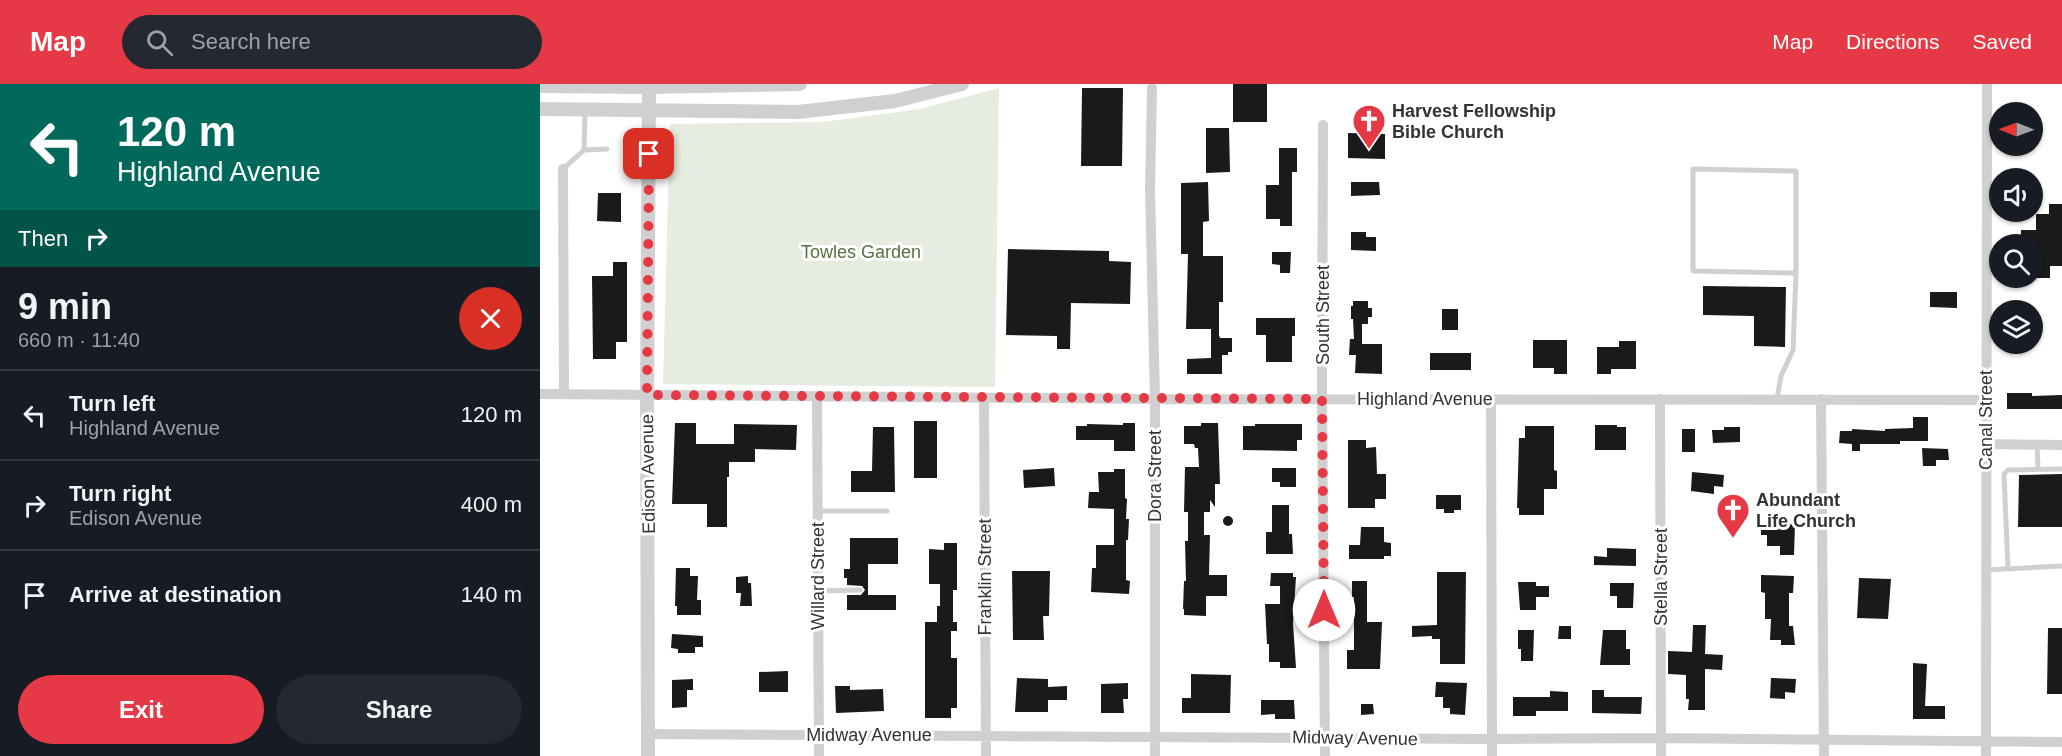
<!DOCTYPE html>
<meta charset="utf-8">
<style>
:root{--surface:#171b24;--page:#242831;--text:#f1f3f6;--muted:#9ea1a6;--line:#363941;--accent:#e63946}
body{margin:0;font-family:Helvetica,sans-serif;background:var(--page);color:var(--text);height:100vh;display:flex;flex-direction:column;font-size:22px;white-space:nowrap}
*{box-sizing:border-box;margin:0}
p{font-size:20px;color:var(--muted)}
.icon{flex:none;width:33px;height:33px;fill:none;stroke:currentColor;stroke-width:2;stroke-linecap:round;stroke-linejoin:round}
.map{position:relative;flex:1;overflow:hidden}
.details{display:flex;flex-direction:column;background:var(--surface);width:540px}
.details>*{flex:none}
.guide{background:#00695c;color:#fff;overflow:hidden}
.needle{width:39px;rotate:271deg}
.buttons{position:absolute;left:1449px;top:18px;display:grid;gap:12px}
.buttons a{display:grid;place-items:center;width:54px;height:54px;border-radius:50%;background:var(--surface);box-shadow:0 2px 4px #0004;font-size:30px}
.pin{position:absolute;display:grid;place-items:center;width:51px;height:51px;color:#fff;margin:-26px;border-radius:12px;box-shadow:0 3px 9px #0006}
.me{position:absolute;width:66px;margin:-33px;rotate:0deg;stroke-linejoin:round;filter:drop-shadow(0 0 4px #0008)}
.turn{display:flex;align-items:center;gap:21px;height:126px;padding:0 18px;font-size:27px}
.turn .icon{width:78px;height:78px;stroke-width:2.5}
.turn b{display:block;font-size:42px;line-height:51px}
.then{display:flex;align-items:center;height:57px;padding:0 18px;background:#0003;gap:12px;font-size:22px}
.round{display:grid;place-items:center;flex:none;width:63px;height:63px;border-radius:32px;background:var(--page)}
.head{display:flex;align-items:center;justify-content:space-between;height:102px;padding:0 18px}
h1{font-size:36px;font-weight:800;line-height:45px}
.primary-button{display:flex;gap:12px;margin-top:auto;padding:12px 18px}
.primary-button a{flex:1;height:69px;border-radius:36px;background:var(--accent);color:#fff;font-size:24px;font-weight:800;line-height:69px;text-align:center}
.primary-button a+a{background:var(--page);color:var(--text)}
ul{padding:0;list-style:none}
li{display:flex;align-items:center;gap:18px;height:90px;padding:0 18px;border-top:2px solid var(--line)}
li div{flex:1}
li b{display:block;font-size:22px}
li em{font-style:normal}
header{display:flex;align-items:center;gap:36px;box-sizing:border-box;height:84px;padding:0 30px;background:var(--accent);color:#fff}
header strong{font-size:28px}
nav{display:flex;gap:33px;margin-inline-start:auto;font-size:21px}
.search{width:420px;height:54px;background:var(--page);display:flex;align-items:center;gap:15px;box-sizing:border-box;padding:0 21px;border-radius:33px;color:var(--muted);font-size:22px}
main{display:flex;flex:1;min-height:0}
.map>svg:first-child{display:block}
</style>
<header>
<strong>Map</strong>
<div class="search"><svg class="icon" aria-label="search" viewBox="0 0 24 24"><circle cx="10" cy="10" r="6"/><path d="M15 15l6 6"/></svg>Search here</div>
<nav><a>Map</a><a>Directions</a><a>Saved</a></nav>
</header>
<main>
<section class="details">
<div class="guide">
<div class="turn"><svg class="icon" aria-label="left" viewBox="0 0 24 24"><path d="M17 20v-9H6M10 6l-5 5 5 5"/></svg><div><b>120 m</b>Highland Avenue</div></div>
<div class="then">Then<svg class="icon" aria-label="right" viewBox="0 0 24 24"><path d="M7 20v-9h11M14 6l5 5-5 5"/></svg></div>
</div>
<div class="head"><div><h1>9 min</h1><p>660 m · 11:40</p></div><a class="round" style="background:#d93025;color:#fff"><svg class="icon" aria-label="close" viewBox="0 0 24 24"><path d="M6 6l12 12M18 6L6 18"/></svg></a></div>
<ul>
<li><svg class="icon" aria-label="left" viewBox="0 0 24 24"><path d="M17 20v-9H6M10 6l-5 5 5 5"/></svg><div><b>Turn left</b><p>Highland Avenue</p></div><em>120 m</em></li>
<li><svg class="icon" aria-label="right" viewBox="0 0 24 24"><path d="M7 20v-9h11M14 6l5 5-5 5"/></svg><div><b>Turn right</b><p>Edison Avenue</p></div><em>400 m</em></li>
<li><svg class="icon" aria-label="arrive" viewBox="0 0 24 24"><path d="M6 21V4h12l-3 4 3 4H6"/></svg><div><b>Arrive at destination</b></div><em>140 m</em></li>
</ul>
<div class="primary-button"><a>Exit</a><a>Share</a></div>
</section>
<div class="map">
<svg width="1522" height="672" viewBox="0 0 1522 672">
<rect width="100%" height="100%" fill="#fff"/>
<path fill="#e6ecdf" d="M459 4 455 303 123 300 130 40 283 38 380 25Z"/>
<path fill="#1a1a1a" d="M693 0H727V38H693Z
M542 4H583L582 82H541Z
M666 44H689L690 88 666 89Z
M808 49 845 50V75L808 74Z
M739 64H757V88H752V142H740V135H726V101H739Z
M668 98 669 137 663 138V172H683V218H679V251L680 254H692V268H688V271H682V290H647V275L671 274V245H646L648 170H641V99Z
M811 98H839L840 111 811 112Z
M58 109H81V138L57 137Z
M1509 120H1522V182H1510V194H1492V160H1481V146H1496V130H1509Z
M811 148H826V153H836V167L811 166Z
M468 165 569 167V177L591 178 590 220 531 219 530 265H517V252L466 251Z
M732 168H751L750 189H740V181L732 180Z
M73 178H87V258H76V275H53L52 192H73Z
M1163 202 1246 203 1245 263 1214 262V232L1163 231Z
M1390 208H1417V224L1390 223Z
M813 217H828V224H832V233H828V240H822V260H842V290L815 289 816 271H809L810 255H814L813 235H811V222H813Z
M902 225H918V246H902Z
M716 234H755V252H752V278H726V251H716Z
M993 256H1027V290H1014V284H993Z
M1079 257H1096V285H1071V290H1057V263H1079Z
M890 269H931V286H890Z
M1467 309H1492V312L1522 311V325H1467Z
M1373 333H1388V357H1360V360H1320V367H1312V360L1299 359 1300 347H1312V345L1345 347V345L1373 344Z
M374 337H397V394H374Z
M135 339H156V360H194V340L257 341 256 366 215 365V378H189V393H187V443H167V420H132Z
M583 339H595V367H574V356H536V342H547V340L583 341Z
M661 339H678L680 400H675V423L670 416V428H664V451H670L669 491H687V512H666V532L644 531V525H643L644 497H646L645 457H648V428H644L645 383H659L658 364H655L654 360H644V342H661Z
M715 340H762V356H757V367L703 366V342H715Z
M1055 341H1077V343H1086V366H1055Z
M985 342H1014V386L1017 387V405H1004V431H979V424H977L979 354H985Z
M333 343H354L355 408H311V387H332Z
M1184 343H1200V358L1173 359 1172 346H1184Z
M1142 345H1155V368H1142Z
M808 356H826V364L836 363 837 390H846V415H835V424H808Z
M1382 364 1408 365 1409 376H1396V382H1383Z
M514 384 515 402 484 404 483 386Z
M732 384H756V403H740V398H732Z
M574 385H585V414L587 415 586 435H589L588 456H586V496L590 497 589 510 551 508 552 484H556V461H574V425L548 424 549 408H559L558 388H574Z
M1152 388 1184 391 1183 403 1174 402V410L1151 407Z
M1522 390V443H1478L1479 391Z
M896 411H921V426H914V429H904V425H896Z
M732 421H749V450H752L753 470H726V448H732Z
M683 437a5 5 0 1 1 10 0a5 5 0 1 1-10 0Z
M1221 439 1255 440 1254 471H1240V462H1227V451H1221Z
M821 443H844V458L851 459V472H844V475H809V461H820Z
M310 454H358V480H328V511H356V526H307V511H321L325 506 322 502 307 501V494H304V485H310Z
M404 459H417V506H413V538H417V547H411V574H417V624H411V634H385V538H397V522H400V500H389V465L404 466Z
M1067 464 1096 465V482L1054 481V472L1067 473Z
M136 484H150V492H158L157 516H161V531H137V522H135Z
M472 487H510L509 532H503L504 556H473Z
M897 488H926L925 580H900V555H892V552L872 553V542L897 541Z
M731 489H753V493H756L753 539 756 584H740V578H729V560H727L725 520H740V502H730Z
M1221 491 1254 492 1253 509H1249V542H1253L1255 561H1241V556H1230L1231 535H1225V509L1221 508Z
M208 492V499H211L212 522H200L201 509H196V493Z
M1319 494 1351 495 1348 535 1317 534Z
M812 497H827V538H842L840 585H807V566H814V513H812Z
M978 498H996V502H1009V513H996V526H980Z
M1070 499H1094L1093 524H1077V512H1070Z
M1153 541H1166L1165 570 1183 571 1182 586 1165 585V626H1148L1149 615H1146V591L1128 590V567L1152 568Z
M1019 542H1031V555H1018Z
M1508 544H1522V610H1507Z
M978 546H994L993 577H981V565H978Z
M1063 546H1086V565H1090V581H1060Z
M132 550 163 552V563H155V569H138V565L131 564Z
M1373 579 1387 580 1385 622H1405V635H1373Z
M248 587V608H219V588Z
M651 590 691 591 690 629H642V614H651Z
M477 594 508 595V603L527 602V616H508V628H475Z
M1231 594 1256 595 1255 609 1245 608V615L1230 614Z
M153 595V606H147V623L132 624V596Z
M896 598 927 599 925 631 910 630V624H903V613H895Z
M588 599V615H583L584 629H561V600Z
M295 602H310V606L343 605 344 627 296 629Z
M1052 606H1064V613H1102L1101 630 1052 629Z
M1010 607 1028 608V627H996V632H973V613H1010Z
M721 616H754L755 635H735V630L721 631Z
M821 620H833L834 630 821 631Z"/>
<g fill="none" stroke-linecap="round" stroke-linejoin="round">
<path stroke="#d0d0d0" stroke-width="5" d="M45 27 44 66 67 65
M23 85 44 66
M1237 315 1241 292 1253 266 1256 189 1153 187V85L1256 87V189
M1497 360 1498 385
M278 427H347
M1468 485 1464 390 1468 386 1522 385
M1446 486 1522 482
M278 507 320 506"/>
<path stroke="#d0d0d0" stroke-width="10" d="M612 4 610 106 615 315V672
M783 41 782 315 785 672
M23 85 24 310
M0 310 615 315 1446 316
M277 313 279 672
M444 314 446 672
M951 315 952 672
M1120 315 1121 672
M1281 315 1284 672
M1447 360 1522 361
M108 650 952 655 1121 654 1522 658
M1446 672 1447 0"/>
<path stroke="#d0d0d0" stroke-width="14" d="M0 2 109 3 260 0
M0 25 258 28 355 17 422 0
M108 672 107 311 109 0"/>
</g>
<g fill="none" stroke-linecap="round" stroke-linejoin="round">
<path stroke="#e63946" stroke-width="10" stroke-dasharray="0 18" d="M109 70 107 311 782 315 784 526"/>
</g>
<defs>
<g id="church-pin" transform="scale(1.725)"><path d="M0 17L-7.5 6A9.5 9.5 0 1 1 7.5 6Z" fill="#e63946" stroke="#fff"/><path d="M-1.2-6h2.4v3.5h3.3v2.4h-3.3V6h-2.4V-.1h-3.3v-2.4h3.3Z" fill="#fff"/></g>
</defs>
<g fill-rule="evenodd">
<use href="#church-pin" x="829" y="37"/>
<use href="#church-pin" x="1193" y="426"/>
</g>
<g text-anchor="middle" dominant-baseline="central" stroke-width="6" stroke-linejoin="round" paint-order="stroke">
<g font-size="18" font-weight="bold" fill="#333" stroke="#fff" text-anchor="start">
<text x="852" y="27">Harvest Fellowship<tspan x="852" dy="21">Bible Church</tspan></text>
<text x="1216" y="416">Abundant<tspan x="1216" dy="21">Life Church</tspan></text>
</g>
<g font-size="18" fill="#56703f" stroke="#fff">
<text x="321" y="168">Towles Garden</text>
</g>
<g font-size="18" fill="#333" stroke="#fff">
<text transform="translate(783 231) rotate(-90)">South Street</text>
<text x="885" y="315">Highland Avenue</text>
<text transform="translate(1446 336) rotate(-90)">Canal Street</text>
<text transform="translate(108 390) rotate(-91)">Edison Avenue</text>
<text transform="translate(615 392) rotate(-90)">Dora Street</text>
<text transform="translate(278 492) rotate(-90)">Willard Street</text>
<text transform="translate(445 493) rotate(-90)">Franklin Street</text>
<text transform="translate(1121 493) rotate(-90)">Stella Street</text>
<text x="329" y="651">Midway Avenue</text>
<text transform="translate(815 654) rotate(1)">Midway Avenue</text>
</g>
</g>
</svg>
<div class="buttons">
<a><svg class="needle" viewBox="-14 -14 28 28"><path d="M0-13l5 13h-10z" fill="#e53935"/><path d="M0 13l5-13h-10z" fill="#9ea1a6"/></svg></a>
<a><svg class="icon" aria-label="sound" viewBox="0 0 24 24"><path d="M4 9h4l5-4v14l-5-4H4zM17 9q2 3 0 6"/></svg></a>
<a><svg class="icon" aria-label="search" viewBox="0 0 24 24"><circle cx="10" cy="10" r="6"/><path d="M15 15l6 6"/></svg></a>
<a><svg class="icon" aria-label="layers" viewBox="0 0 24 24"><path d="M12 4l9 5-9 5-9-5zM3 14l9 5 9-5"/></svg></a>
</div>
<div class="pin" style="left:109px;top:70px;background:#d93025"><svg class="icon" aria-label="arrive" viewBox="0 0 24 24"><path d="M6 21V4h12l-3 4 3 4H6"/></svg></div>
<svg class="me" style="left:784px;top:526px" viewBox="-20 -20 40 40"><circle r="19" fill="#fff"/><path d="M0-13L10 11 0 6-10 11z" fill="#e63946"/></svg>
</div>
</main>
